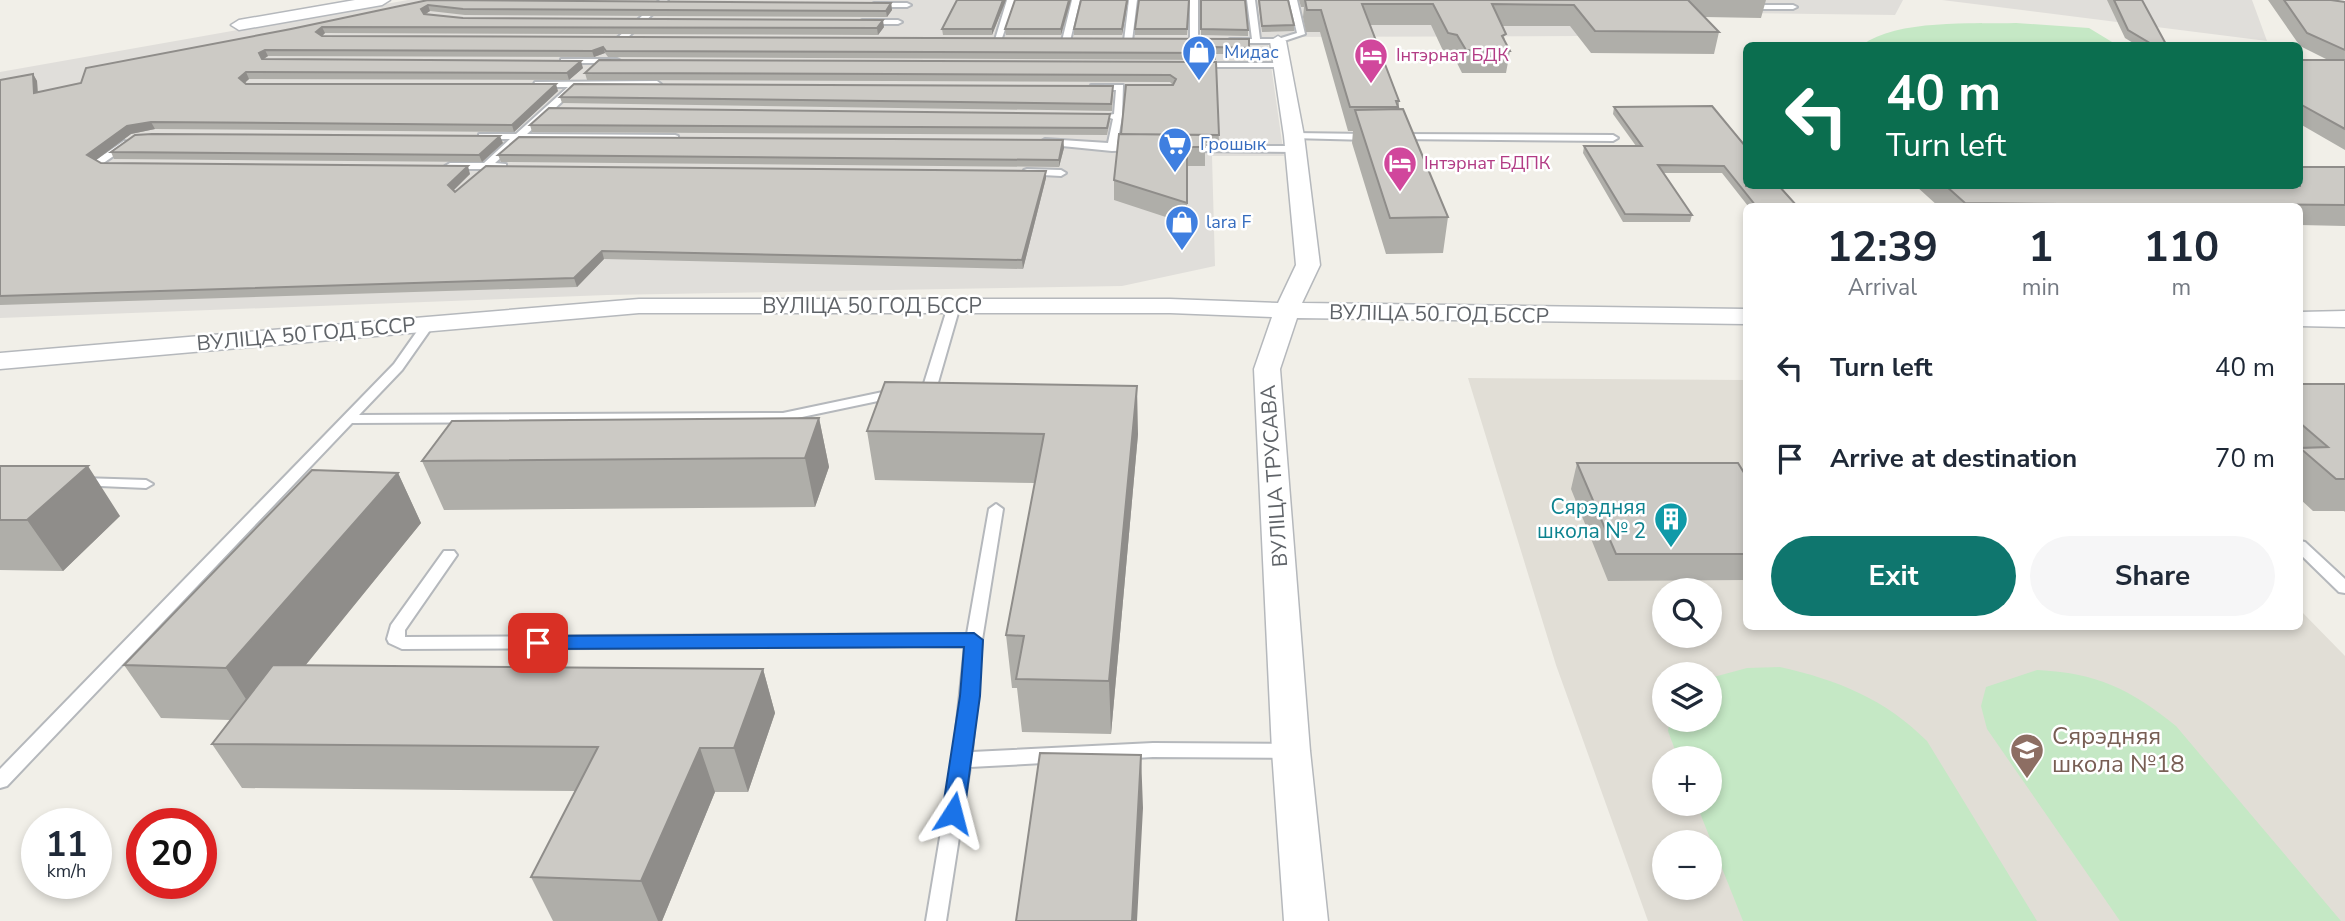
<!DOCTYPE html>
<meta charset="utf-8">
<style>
:root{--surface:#fff;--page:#f6f6f7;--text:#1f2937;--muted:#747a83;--accent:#0f766e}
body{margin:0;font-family:"Nunito Sans",sans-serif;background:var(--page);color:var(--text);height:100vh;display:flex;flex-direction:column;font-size:26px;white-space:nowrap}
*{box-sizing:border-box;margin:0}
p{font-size:23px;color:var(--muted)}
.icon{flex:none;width:38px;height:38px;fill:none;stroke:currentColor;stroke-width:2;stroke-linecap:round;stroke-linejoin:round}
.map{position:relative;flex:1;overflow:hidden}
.drawer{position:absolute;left:1743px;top:203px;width:560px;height:427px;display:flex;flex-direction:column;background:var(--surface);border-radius:10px;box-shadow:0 4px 10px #0003}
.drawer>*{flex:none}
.banner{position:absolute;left:1743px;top:42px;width:560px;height:147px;border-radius:10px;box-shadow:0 4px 10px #0003;background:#0b6e4f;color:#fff;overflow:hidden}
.tools{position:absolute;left:1652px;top:578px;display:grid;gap:14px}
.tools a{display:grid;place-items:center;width:70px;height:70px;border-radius:50%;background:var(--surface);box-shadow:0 4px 10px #0003;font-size:35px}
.speed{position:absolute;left:21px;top:808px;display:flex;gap:14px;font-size:35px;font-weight:700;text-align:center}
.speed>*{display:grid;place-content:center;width:91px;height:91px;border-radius:50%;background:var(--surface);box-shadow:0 4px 10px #0003;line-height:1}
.speed small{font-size:18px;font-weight:400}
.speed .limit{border:10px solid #d22;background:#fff;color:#111}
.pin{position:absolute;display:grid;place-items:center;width:60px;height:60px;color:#fff;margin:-30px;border-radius:14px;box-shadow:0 4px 10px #0006}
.me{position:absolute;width:77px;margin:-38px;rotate:9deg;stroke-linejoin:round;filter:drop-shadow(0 0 5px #0008)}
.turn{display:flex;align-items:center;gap:24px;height:147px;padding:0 28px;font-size:32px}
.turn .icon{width:91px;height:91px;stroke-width:2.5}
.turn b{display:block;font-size:49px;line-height:60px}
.eta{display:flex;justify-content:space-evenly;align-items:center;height:119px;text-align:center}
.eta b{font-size:42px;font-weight:700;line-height:49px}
.cta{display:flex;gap:14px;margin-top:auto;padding:14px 28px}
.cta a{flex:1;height:80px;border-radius:42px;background:var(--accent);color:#fff;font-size:28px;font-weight:700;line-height:80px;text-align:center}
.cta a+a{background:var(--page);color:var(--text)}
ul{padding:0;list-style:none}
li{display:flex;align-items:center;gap:21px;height:91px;padding:0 28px}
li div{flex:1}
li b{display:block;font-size:26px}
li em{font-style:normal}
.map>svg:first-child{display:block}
</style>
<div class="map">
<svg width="2345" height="921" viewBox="0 0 2345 921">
<rect width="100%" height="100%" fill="#f1efe8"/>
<path fill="#e0deda" d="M408 0H1903L1895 15 1567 11 1578 36 1267 37 1284 156H1212L1215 266 1122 286 607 295 0 318V72Z
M1942 0H2252L2267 41Z"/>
<path fill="#e1ded6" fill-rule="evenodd" d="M1468 378 1746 380V626H2300V610L2345 656V921H1648L1556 665ZM1664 590H1710V635H1664ZM1664 674H1710V719H1664ZM1664 758H1710V803H1664ZM1664 842H1710V887H1664Z"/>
<path fill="#c5e8c5" d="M2016 23 2089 28 2117 45H1862C1897 19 1973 24 2016 23Z
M1780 667C1838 680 1885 699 1927 741L2037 921H1743L1696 803H1710V758H1678L1668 731 1670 719H1710V678L1747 668Z
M2037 670C2097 673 2130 689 2176 726L2341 921H2120L1987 729 1981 706 1986 687Z"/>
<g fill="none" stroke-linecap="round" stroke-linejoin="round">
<g stroke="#b5b8bc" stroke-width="4">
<path id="lane" d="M660 0H668L614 50H608V46Z
M1007 0H1015L1001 41 994 43Z
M1072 0H1080L1070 41 1066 43 1062 41Z
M1129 0H1137L1132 41 1128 43 1124 41Z
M1190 0H1198V41L1194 43 1190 41Z
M1247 0H1255L1260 39H1278L1297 33 1289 0H1297L1305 34 1278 43H1227L1226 41 1230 39H1252Z
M874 3H907L911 5 907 7H871L870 5Z
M1745 5H1793L1797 7 1793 9H1742V5Z
M865 20H898L902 22 898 24H862V20Z
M564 59H617L621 61 617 63H561V59Z
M1194 63H1282L1286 65 1282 67H1194Z
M657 81 661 84 660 86 578 87 527 134 675 135 678 136V140L521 139 495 163 506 164V168L484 171 480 169H450L445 166 450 163H484L510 139H482L479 138V134H516L568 87H538L534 84 535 82Z
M1091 85H1123L1122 117 1117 144 1139 146V150L1112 151 1042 144 1040 142 1045 139 1108 143 1113 119 1105 116 1114 114 1116 90H1094L1091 89Z
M1294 133 1369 134 1374 137 1369 140 1291 138 1289 136Z
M1396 134 1613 135 1618 138 1613 141 1393 139V135Z
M124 141 132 143 102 164H96V160Z
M1188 146H1295L1300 149 1295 152 1185 151V147Z
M1027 169 1061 170 1066 173 1061 176 1024 174V170Z
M954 302 960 306 935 393 928 397 923 396 921 393 948 306Z
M429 319 435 323 402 370 359 415 783 413 897 389 904 393 897 397 783 421 352 423 7 786 0 788V769L394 364 425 320Z
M82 478 146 480 153 484 146 488 77 485 75 482 77 479Z
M996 504 1003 509 982 640 972 752 1153 743 1290 744 1296 746 1299 751 1296 756 1290 758 1153 757 970 767 946 921H926L953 760 965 646 402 649 389 643 387 639 391 625 444 551H454L457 555 405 630V637L967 634 989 509Z
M2300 541 2305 542 2345 579V593L2339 592 2300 554Z"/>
</g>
<g stroke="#b5b8bc" stroke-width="3">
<path id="street" d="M355 0H390L382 5 239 30 231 25 239 20Z
M1278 36 1286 41 1304 136 1320 265 1302 303 1746 309V324L1297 318 1280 369 1310 751 1328 921H1284L1272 751 1254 369 1272 317 1170 313H639L0 369V353L639 299H1170L1278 303 1296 265 1284 136 1270 41Z
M2345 311V327L2300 326V312Z"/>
</g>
<use href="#lane" fill="#fff" fill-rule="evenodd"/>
<use href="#street" fill="#fff" fill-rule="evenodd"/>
</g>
<path fill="#afaea9" d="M428 0 891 3 892 10 887 17 465 15 430 11 425 14 463 18 884 27 878 35 325 33 322 36 1249 39 1248 54H1216V60L608 57 605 53 594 57 268 56 264 59 583 68 569 80 249 79 245 83 558 91 514 132 155 129 131 134 96 160 101 163 470 174 453 190 455 192 1046 171V178L1023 269 604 259 577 287 0 305V80L33 74 37 81 38 93 81 83 291 29Z
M1006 0 992 35H943L942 29Z
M1071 0 1061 35H1006L1005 29Z
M1128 0 1122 35H1074V29Z
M1190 0 1187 35H1135V29Z
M1201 0 1248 30V36L1201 35Z
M1258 0H1288L1294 25V31L1262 32Z
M1299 0H1766L1761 18 1705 17 1719 32 1714 54 1591 53 1570 26H1502L1505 41 1510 51 1506 73H1462L1454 57 1445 55 1431 25H1370L1399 101V109L1448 217 1443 253 1386 254 1352 143 1353 131H1348L1320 32H1306L1303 17 1304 7H1301Z
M2107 0H2142L2167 46H2138L2125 38Z
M2268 0H2331L2345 2V150L2300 124V60H2328L2300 46Z
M1216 62 1219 143H1205V166H1187V224L1114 200V180L1121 134 1173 85 1170 82 587 80 585 73Z
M1113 93 1112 111 562 103 560 97Z
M1712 106 1797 206H1748L1722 173H1663L1692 215 1690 222H1623L1583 153 1584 146H1636L1613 114 1614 107Z
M1110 114V121L1107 135 532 132 530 125Z
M1063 140 1064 148 1059 167 501 162 498 155Z
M503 143 482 162 114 159 111 152Z
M2345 167V226L2300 225V206H1938L1916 186H2300Z
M2300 384H2345V512L2344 511H2313L2300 499Z
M1746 405V417L1744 413Z
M819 418 829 467 815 507 444 510 422 461Z
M867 431 1138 434 1111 734 1022 732 1017 688H1012L1006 635 1035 483 875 480Z
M1577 463 1746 476V580L1608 581 1571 489Z
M0 466 120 516 63 571 0 570Z
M398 473 421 523 305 666 763 669 775 713 748 792H715L662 921H553L531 877 575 791 242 788 212 744 230 720 161 718 124 665Z"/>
<path fill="#8f8d8a" d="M1003 0H1006L992 35V29Z
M1069 0H1071L1061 35V29Z
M1127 0H1128L1122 35V29Z
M891 3 892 10 887 17 886 11Z
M428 5 430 11 424 15 421 9Z
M883 20 884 27 878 35 877 28Z
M322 27 325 33 319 39 316 32Z
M603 47 605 53 594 57 592 51Z
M265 50 268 56 262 60 259 53Z
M581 61 583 68 569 80 567 73Z
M246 72 249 79 242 85 239 78Z
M33 74 37 81 38 101 34 93Z
M556 84 558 91 514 132 512 125Z
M151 122 155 129 131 134 92 163 87 155 127 126Z
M500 136 503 143 482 162 479 155Z
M1063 140 1064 148 1059 167V160Z
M468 166 470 174 451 193 448 185Z
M1046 171V178L1023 269 1022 260Z
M602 251 604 259 577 287 574 278Z
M1137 386 1138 434 1111 734 1109 681Z
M819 418 829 467 815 507 805 458Z
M88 466 120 516 63 571 27 520Z
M398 473 421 523 260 721 226 668Z
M763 669 775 713 748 792 734 748Z
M700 748 715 792 662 921H658L641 881Z
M1141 755 1143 808 1137 921H1132Z"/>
<path fill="#cccac5" stroke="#8f8d8a" stroke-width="2" d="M428 0 891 3 886 11 463 9 428 5 421 9 424 14 463 18 883 20 877 28 322 27 316 32 322 36 1249 39V48L1215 47 1216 53 606 51 603 47 592 51 265 50 259 53 262 59 581 61 567 73 246 72 239 78 246 84H556L512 125 151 122 127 126 87 155 101 163 468 166 448 185 455 192 486 166 1046 171 1022 260 602 251 574 278 0 296V80L33 74 34 93 81 83 86 68 291 29Z
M957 0H1003L992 29H942Z
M1015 0H1069L1061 29H1005Z
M1081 0H1127L1122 29H1074Z
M1139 0H1189L1187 29H1135Z
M1201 0H1245L1248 30 1201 29Z
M1259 0H1288L1294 25 1262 26Z
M1305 0H1688L1719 32 1595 31 1574 5 1492 4 1506 34 1502 36 1510 51 1466 50 1457 35 1448 33 1433 4H1362L1399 101H1396L1398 107H1350L1321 10H1307Z
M2114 0H2142L2167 46H2155L2128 30Z
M2284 0H2331L2345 2V50L2307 33Z
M599 60 1216 62 1219 135 1121 134 1126 85H1173L1176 79 1170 75 585 73Z
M2300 60H2345V129L2300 104Z
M574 84 1113 86 1111 104 560 97Z
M1712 106 1746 147V186H1779L1797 206H1756L1724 166 1658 165 1692 215 1625 214 1584 146H1642L1614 107Z
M549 108 1110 114 1107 128 530 125Z
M1403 109 1448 217 1390 218 1355 110Z
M152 134 500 136 479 155 111 152 135 135Z
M1119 134 1205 135V147H1187V203L1114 180Z
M519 137 1063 140 1059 160 498 155Z
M2300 167H2345V205L2220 204 2224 206H2167L2164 205 1965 203 1946 186H2300Z
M885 382 1137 386 1109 681 1016 679 1024 636 1006 635 1044 434 867 431Z
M2300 384H2345V479H2336L2300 448 2328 447 2300 423Z
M819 418 805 458 422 461 452 421Z
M1577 463H1738L1746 476V554H1616Z
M0 466H88L27 520H0Z
M312 470 398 473 226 668 124 665Z
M273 665 763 669 734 748H700L641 881 531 877 598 747 212 744Z
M1040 753 1141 755 1132 921H1016Z"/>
<path fill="#1a73e8" stroke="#114b97" stroke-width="2" d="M974 633 983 640 980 696 964 813 961 820 953 822 946 820 942 813 960 696 964 647 538 649 529 643 538 636Z"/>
<defs>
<g id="shop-pin" transform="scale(1.75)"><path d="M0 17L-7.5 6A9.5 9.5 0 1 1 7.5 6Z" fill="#3f7fe0" stroke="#fff"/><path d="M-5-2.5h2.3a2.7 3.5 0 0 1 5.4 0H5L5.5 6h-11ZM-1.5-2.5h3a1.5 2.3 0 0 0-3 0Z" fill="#fff"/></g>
<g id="hotel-pin" transform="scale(1.75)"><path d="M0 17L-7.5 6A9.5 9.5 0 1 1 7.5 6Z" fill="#d1479c" stroke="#fff"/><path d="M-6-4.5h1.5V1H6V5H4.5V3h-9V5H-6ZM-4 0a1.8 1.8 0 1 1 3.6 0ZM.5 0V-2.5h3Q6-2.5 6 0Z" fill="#fff"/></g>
<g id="supermarket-pin" transform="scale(1.75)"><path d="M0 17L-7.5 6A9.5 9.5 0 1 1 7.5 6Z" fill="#3f7fe0" stroke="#fff"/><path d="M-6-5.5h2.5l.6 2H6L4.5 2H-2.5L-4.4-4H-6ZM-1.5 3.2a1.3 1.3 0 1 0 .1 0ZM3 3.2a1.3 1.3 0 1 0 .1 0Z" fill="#fff"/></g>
<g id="building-pin" transform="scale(1.75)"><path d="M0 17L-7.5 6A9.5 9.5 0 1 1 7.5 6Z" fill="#0f9aa8" stroke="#fff"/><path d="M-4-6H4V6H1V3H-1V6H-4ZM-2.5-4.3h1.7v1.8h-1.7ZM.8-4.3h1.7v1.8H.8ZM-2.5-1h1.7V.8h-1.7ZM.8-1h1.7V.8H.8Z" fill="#fff"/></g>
<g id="school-pin" transform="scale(1.75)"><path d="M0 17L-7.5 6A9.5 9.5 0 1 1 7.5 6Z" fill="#8d6e63" stroke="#fff"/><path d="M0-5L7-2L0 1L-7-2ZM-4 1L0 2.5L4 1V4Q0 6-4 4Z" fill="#fff"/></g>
</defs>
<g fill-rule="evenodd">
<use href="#shop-pin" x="1199" y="52"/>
<use href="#hotel-pin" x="1371" y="55"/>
<use href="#supermarket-pin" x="1175" y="144"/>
<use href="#hotel-pin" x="1400" y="163"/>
<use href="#shop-pin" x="1182" y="222"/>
<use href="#building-pin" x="1671" y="519"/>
<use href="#school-pin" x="2027" y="750"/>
</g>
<g text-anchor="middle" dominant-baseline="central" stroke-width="5" stroke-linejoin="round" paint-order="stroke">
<g font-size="18" fill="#366cbe" stroke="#fff" text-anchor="start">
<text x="1224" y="52">Мидас</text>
<text x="1200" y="144">Грошык</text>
<text x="1206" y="222">lara F</text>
</g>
<g font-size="18" fill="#b23c85" stroke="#fff" text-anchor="start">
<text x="1396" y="55">Інтэрнат БДК</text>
<text x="1424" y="163">Інтэрнат БДПК</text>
</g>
<g font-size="21" fill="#5f6368" stroke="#fff">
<text x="872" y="306">ВУЛІЦА 50 ГОД БССР</text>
<text transform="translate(1439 314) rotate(1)">ВУЛІЦА 50 ГОД БССР</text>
<text transform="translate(306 334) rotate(-5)">ВУЛІЦА 50 ГОД БССР</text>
<text transform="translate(1274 476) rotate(-94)">ВУЛІЦА ТРУСАВА</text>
</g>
<g font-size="21" fill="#0d838f" stroke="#fff" text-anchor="end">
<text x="1646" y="507">Сярэдняя<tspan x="1646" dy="24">школа № 2</tspan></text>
</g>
<g font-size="24" fill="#785e54" stroke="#fff" text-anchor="start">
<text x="2052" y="736">Сярэдняя<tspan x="2052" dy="28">школа №18</tspan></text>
</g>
</g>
</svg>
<div class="tools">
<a><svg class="icon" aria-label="search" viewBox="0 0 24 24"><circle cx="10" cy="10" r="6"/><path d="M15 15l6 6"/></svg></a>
<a><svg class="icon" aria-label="layers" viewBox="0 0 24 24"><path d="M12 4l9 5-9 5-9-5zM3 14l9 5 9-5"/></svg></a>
<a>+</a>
<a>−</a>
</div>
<div class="speed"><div>11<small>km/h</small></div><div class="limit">20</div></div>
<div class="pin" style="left:538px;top:643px;background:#d93025"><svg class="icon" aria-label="arrive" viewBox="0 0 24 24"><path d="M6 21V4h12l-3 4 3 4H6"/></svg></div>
<svg class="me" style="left:953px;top:813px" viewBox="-20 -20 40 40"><path d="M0-17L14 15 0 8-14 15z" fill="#1a73e8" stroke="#fff" stroke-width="4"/></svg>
<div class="banner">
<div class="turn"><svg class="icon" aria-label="left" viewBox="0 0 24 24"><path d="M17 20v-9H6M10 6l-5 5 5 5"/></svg><div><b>40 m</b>Turn left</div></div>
</div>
<section class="drawer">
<div class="eta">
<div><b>12:39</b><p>Arrival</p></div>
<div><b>1</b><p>min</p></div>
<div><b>110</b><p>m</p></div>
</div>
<ul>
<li><svg class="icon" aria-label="left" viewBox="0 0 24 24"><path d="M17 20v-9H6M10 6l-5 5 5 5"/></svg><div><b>Turn left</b></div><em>40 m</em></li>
<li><svg class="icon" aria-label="arrive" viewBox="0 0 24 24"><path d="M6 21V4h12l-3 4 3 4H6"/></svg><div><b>Arrive at destination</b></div><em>70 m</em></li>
</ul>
<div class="cta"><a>Exit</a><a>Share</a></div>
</section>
</div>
